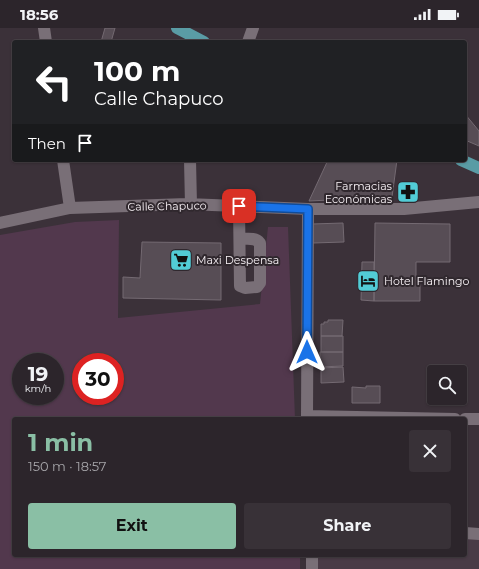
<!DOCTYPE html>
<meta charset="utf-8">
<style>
:root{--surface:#2c252b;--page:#383137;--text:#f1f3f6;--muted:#a6a5a9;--line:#484247;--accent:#8abfa5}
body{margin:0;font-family:Montserrat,sans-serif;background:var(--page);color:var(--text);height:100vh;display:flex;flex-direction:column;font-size:15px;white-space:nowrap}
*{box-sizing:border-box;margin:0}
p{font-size:13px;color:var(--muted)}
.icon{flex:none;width:22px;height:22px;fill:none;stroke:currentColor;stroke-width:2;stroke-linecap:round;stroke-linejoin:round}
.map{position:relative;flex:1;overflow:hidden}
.sheet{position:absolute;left:12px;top:389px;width:455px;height:140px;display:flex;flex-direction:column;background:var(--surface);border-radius:4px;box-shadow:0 1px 3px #0004,0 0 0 1px var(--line)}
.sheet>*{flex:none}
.hud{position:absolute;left:12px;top:12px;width:455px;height:122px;border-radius:4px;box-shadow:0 1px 3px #0004,0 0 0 1px var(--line);background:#202124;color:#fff;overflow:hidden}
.controls{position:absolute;left:427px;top:337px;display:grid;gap:8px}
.controls a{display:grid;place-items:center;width:40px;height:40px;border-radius:4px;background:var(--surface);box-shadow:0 1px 3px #0004,0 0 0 1px var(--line);font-size:20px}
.speed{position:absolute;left:12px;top:325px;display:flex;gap:8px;font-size:20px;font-weight:700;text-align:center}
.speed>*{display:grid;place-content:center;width:52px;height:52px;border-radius:50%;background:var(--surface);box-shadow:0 1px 3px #0004,0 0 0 1px var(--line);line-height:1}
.speed small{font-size:10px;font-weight:400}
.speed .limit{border:6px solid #d22;background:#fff;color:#111}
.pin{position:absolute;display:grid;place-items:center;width:34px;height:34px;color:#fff;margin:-17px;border-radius:8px;box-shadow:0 2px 6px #0006}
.me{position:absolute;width:44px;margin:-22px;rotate:0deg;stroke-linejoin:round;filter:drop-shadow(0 0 3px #0008)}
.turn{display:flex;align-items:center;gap:14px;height:84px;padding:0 16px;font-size:18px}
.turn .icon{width:52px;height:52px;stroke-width:2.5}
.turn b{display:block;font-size:28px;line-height:34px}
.then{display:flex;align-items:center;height:38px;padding:0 16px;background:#0003;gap:8px;font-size:15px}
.round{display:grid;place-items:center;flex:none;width:42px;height:42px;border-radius:4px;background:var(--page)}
.summary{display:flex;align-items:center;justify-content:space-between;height:68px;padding:0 16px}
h1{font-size:24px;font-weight:700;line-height:30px;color:var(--accent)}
.primary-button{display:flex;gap:8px;margin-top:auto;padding:8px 16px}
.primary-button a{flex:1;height:46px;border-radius:4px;background:var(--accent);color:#111;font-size:16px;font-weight:700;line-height:46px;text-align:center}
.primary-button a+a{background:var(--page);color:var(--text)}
.status{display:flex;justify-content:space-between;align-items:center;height:28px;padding:0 20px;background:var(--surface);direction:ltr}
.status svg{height:11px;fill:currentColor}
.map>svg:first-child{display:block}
</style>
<div class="status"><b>18:56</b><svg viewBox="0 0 49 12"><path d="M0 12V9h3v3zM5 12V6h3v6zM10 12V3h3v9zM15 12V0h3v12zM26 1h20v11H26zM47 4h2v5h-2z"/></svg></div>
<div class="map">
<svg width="479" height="541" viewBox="0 0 479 541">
<rect width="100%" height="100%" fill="#3b3139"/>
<path fill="#493b46" d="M465 506 479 507V541H318V527H465Z"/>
<path fill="#52384d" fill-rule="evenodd" d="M119 192 118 290 260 276 268 199H288L295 391H14V527H300V541H0V207L75 194ZM21 334H55V368H21ZM81 334H115V368H81Z"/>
<path fill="#574d55" stroke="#746a72" d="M105 0H115L111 14H101Z
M465 86 479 103V118L465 112Z
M328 132H397L392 169 309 173Z
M343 195 344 214 313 215 312 196Z
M375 195 450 196V234H416V252H420V273H374Z
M142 214 221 215V272L123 270V249L140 250Z
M362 234H374V273L361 272Z
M328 292H343L342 308H321V296H324V294H328Z
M321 308H343V324H321Z
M320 324H343V338L320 339Z
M343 339 344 354 321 355V340Z
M366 358H380V375H352V359L366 360Z"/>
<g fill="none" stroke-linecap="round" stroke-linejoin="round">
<path stroke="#796f77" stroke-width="12" d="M44 0 46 14
M248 14 253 0
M63 132 70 180
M190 132 191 177
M239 178 240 258 245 260 257 259 260 255V215C255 209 247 211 240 211
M0 195 70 180 187 176 308 181H404L479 174
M307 388 455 391
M307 391 308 181
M465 391H479
M465 505 479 506
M312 527V541"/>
<path stroke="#5a9ca5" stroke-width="12" d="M177 0 204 14
M461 132 479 140"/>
</g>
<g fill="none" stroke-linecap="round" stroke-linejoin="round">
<g stroke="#114b97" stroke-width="10">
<path id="route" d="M239 178 308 181 307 324"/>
</g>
<use href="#route" stroke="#1a73e8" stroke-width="7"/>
</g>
<defs>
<g id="pharmacy-square" transform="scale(1.15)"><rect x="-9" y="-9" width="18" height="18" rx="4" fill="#52ccd6" stroke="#30282e"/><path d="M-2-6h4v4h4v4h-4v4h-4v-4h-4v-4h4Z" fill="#111"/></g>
<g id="supermarket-square" transform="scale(1.15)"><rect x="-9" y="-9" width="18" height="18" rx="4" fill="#52ccd6" stroke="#30282e"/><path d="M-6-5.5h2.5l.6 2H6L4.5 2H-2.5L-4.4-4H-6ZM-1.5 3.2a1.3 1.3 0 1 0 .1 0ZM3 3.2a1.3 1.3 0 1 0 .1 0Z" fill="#111"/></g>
<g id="hotel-square" transform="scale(1.15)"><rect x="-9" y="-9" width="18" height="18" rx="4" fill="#52ccd6" stroke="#30282e"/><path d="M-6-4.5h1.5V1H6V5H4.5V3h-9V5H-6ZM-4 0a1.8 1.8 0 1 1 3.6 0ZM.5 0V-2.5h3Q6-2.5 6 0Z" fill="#111"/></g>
</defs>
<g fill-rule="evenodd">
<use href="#pharmacy-square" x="408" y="164"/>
<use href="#supermarket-square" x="181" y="232"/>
<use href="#hotel-square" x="368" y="253"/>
</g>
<g text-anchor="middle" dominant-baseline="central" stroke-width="4" stroke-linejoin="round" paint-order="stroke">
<g font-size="11" fill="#f9f3f7" stroke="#30282e" text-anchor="start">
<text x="392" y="158" text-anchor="end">Farmacias<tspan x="392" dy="13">Económicas</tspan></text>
<text x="196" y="232">Maxi Despensa</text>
<text x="384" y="253">Hotel Flamingo</text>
</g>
<g font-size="11" fill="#f9f3f7" stroke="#30282e">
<text transform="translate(167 178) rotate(-1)">Calle Chapuco</text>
</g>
</g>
</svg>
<div class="controls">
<a><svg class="icon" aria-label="search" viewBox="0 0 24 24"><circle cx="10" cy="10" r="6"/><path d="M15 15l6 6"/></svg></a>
</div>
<div class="speed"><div>19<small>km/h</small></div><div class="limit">30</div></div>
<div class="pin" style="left:239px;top:178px;background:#d93025"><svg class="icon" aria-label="arrive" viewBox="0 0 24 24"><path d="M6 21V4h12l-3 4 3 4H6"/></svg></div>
<svg class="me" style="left:307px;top:324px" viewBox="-20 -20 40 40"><path d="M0-17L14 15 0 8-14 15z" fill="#1a73e8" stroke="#fff" stroke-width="4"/></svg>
<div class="hud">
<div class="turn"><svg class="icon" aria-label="left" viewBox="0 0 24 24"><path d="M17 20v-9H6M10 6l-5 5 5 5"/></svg><div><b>100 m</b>Calle Chapuco</div></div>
<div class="then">Then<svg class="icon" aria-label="arrive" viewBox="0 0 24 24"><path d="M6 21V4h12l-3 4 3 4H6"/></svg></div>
</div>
<section class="sheet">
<div class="summary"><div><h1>1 min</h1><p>150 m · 18:57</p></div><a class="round"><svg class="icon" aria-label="close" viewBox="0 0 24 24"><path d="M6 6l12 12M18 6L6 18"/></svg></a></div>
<div class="primary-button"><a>Exit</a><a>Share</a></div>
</section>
</div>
